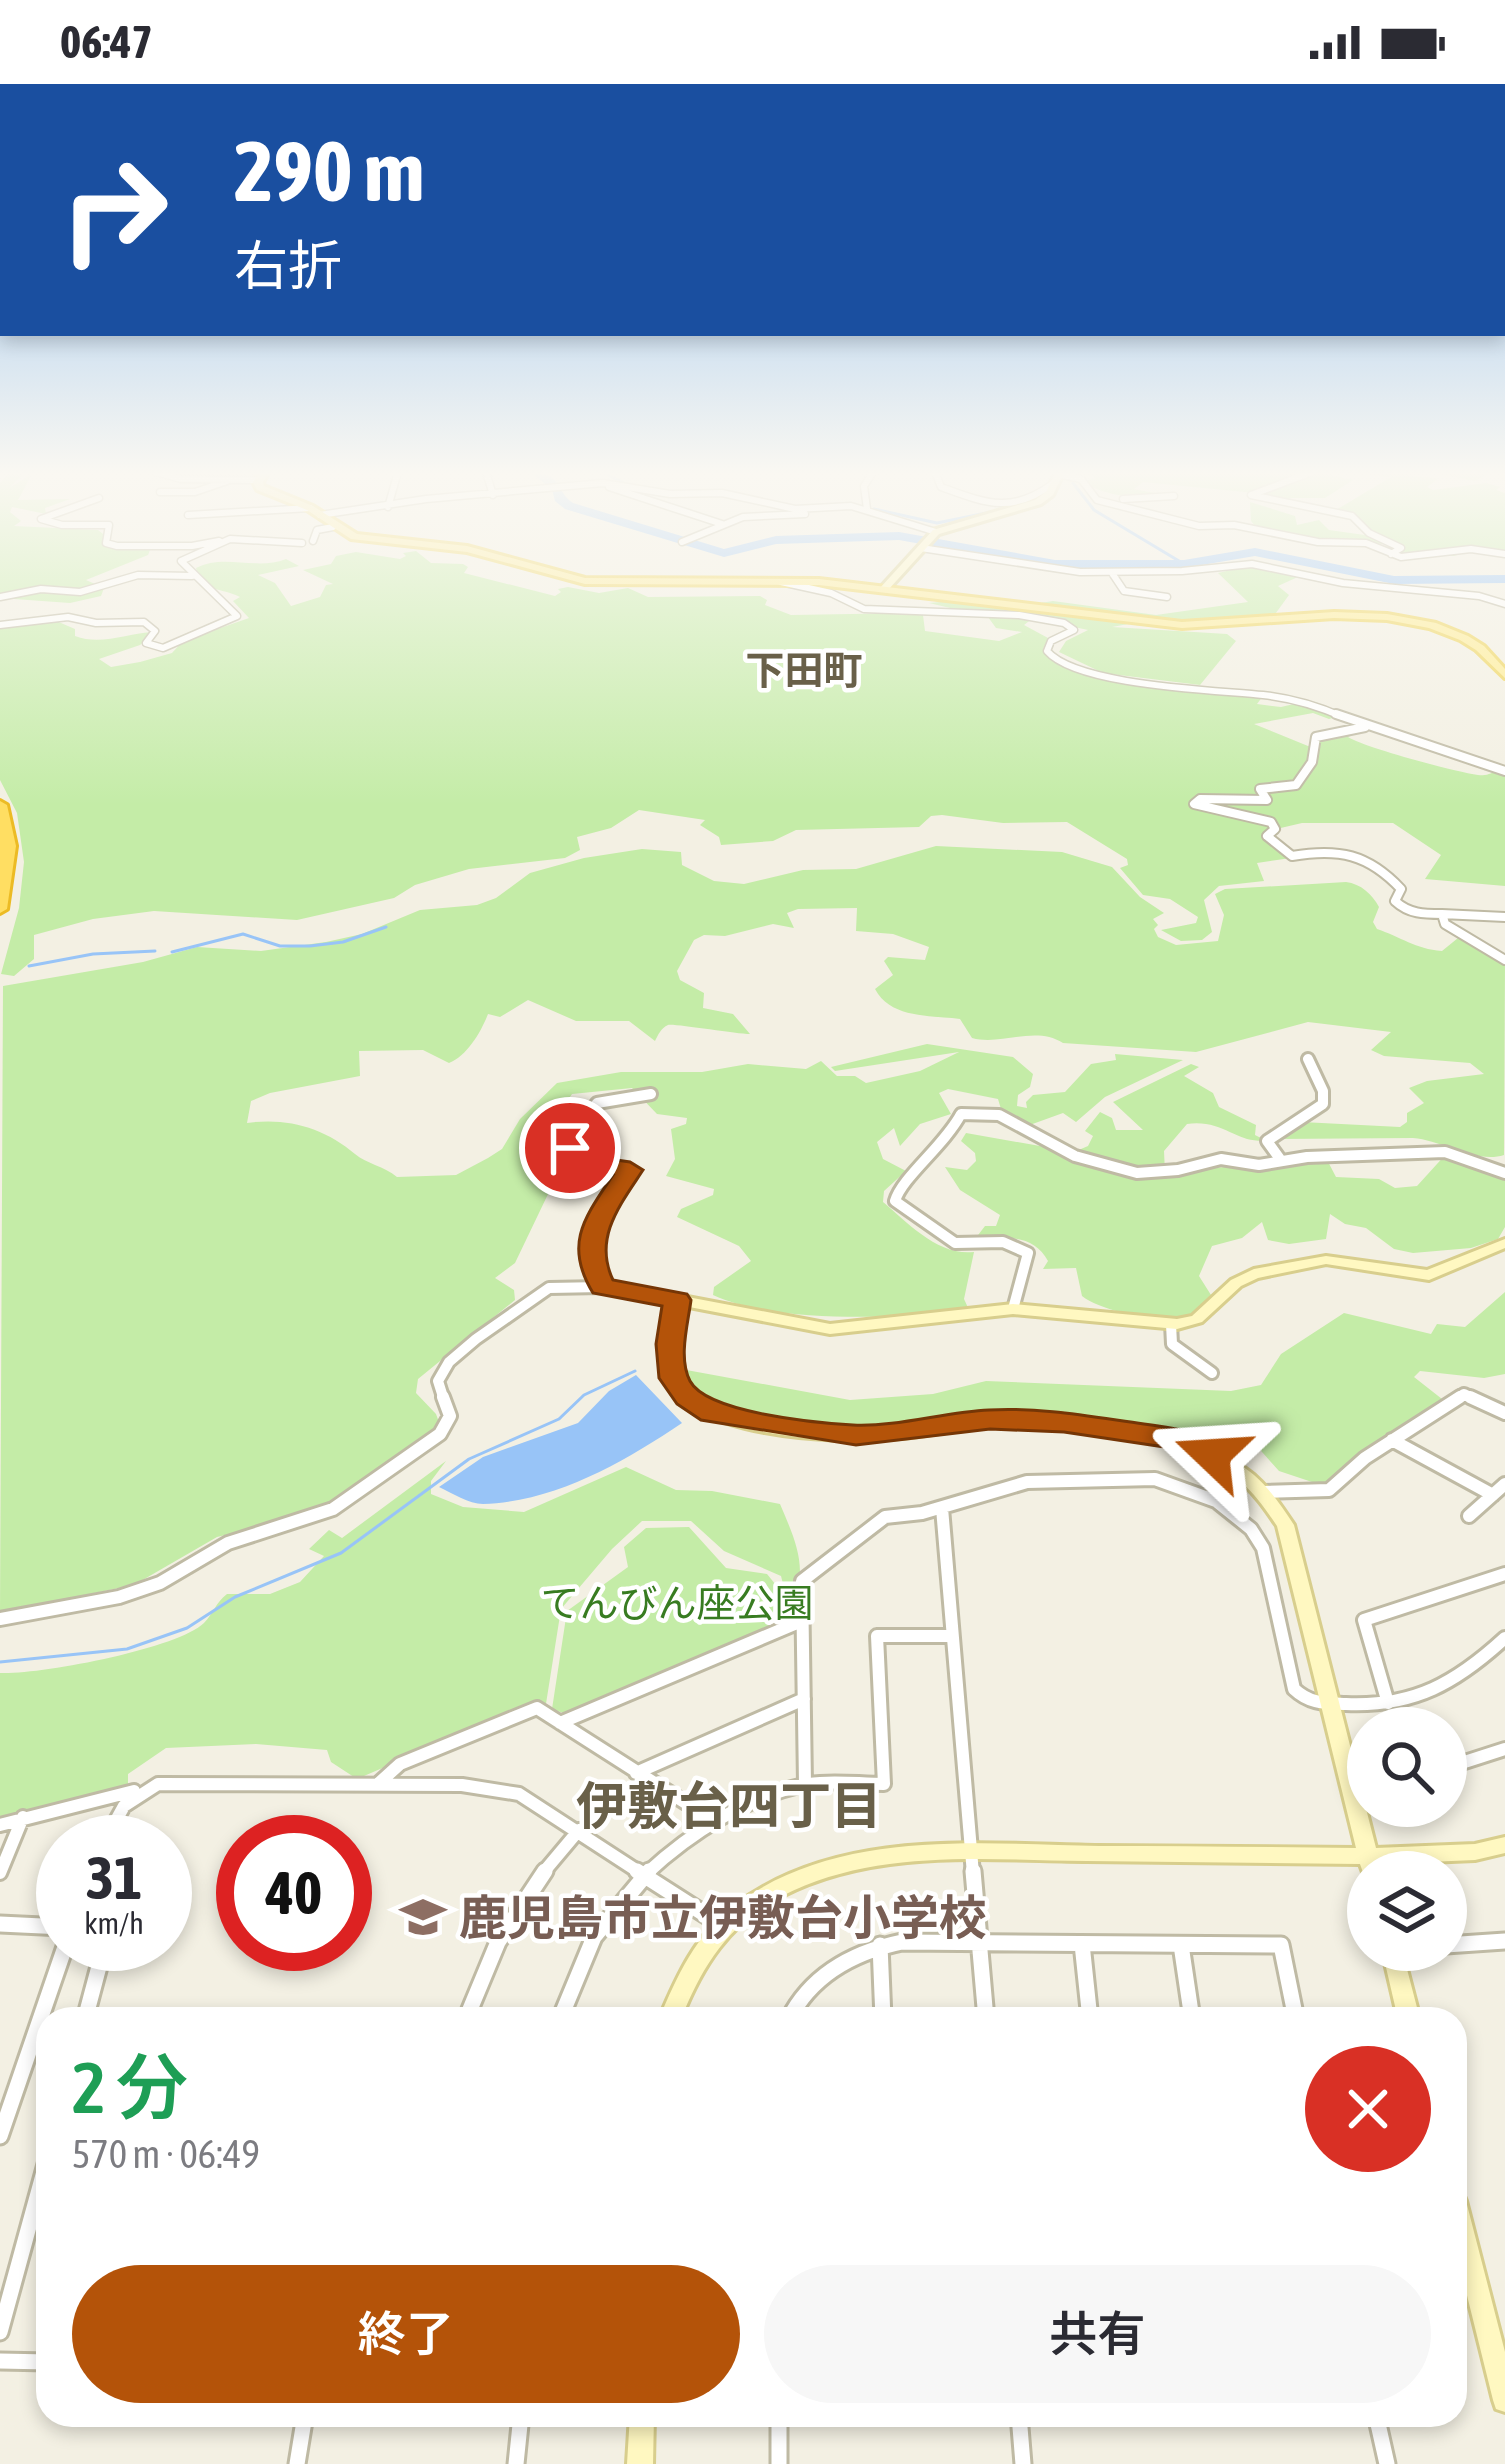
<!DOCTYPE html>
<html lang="ja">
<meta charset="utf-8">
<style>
:root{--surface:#fff;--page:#f7f7f7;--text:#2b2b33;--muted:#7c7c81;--accent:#b45309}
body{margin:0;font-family:"Asap Condensed","Noto Sans JP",sans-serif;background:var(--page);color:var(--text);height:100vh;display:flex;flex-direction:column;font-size:45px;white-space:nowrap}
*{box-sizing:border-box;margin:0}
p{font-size:39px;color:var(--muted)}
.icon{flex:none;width:66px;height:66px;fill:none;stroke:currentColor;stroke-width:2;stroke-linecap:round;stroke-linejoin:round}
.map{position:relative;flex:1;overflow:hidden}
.sheet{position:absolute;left:36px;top:1923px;width:1431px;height:420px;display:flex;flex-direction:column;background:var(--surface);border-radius:36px;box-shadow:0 6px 18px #0003}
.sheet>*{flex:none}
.guide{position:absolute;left:0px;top:0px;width:1506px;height:252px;box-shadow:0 6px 18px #0003;background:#1a4fa0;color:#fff;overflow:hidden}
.fabs{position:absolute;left:1347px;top:1623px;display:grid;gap:24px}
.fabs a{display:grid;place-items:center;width:120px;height:120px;border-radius:50%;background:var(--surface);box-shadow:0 6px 18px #0003;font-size:60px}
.speed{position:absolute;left:36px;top:1731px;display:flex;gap:24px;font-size:60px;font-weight:700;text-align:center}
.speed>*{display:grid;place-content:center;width:156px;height:156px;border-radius:50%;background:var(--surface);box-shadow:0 6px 18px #0003;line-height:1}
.speed small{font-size:30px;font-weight:400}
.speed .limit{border:18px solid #d22;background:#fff;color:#111}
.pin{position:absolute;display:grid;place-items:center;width:102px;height:102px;color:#fff;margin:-51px;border:6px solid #fff;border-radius:50%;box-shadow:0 3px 12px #0007}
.me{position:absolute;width:132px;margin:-66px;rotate:290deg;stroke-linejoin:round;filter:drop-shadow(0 0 9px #0008)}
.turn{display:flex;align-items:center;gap:42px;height:252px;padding:0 36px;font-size:54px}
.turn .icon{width:156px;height:156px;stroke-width:2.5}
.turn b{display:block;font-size:84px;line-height:102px}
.round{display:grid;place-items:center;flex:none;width:126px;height:126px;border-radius:63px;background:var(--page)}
.overview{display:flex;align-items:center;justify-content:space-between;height:204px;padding:0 36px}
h1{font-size:72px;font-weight:600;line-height:90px;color:#1e9e55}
.button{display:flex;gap:24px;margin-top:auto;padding:24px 36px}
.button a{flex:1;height:138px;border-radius:72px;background:var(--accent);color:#fff;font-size:48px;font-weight:600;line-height:138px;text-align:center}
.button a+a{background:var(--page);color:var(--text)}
.status{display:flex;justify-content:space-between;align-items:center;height:84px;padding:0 60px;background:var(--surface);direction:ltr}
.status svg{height:33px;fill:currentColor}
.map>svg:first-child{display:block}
</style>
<div class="status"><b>06:47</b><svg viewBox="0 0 49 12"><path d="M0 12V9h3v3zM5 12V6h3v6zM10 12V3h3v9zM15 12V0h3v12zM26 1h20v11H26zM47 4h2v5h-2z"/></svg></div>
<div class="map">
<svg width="1505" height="2380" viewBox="0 0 1505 2380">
<rect width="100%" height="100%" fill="#f3f0e3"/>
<path fill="#c4eca7" d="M1065 388H1318L1353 396 1325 414H1252L1296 398 1255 409 1143 398 1134 405 1174 413C1137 414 1113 415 1080 397L1095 395 1093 392Z
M1337 388H1491L1475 397 1440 390 1404 392 1439 394 1427 403 1433 406 1486 399 1500 403 1496 406 1505 409V472L1470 467 1454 472H1410L1383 460 1321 457 1256 443 1251 437 1250 418 1295 432 1297 441 1319 436 1329 446 1379 453 1362 444 1356 432 1336 426 1391 393Z
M8 390 22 391 9 404 32 390 18 416 70 415 45 424 46 430 12 423 10 428 21 437 14 442 98 446 117 461H152L148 471 86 496 104 504 101 512 70 519 0 514V399Z
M416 467 431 479 463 480 468 483 464 489 555 512 561 508 558 505 568 503 599 509 628 504 648 513 760 512 767 516 765 521 791 531 912 529 923 531 925 547 999 557 1022 548 996 544 988 533 929 519 961 516 1016 523 1053 517 1156 531 1248 518 1218 489 1248 482 1300 492 1278 502 1289 511 1273 533 1197 541 1150 536 1112 543 1227 550 1236 557 1200 601 1103 589 1059 568 1066 557 1088 546 1033 534 1024 541 1048 554 1043 565C1064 603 1220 609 1263 612L1257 620 1281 623 1298 619 1340 632 1329 635 1313 629 1254 640 1308 662 1317 660V654L1360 648 1348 653C1363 663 1452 687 1478 691 1492 693 1491 685 1505 689V802L1425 795 1441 771 1393 739H1302L1268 747 1291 774 1257 779 1264 797 1219 802 1204 816 1212 848 1202 856 1181 857 1161 846 1196 839 1198 833 1170 815 1143 811 1120 784 1128 781 1127 775 1067 738 1003 739 942 731 931 732 919 743 796 746 773 757 721 761 719 753 700 741 705 736 639 726 611 744 577 753 580 766 565 774 469 785 415 801 394 814 297 836 154 827 93 835 34 851V875L14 892 1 890 19 824 24 778 17 729 0 696V541L54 536 75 545V552C101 562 127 549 154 548L140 561 99 575 111 583 140 578 172 569 183 557 249 534 233 517 240 513C221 503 202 509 196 484 224 469 256 487 286 475L299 482 258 491 275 499 291 522 320 513 326 501 333 500 303 486 331 480 336 472 356 468 400 475 406 472 403 469Z
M936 762 1062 768 1112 783 1140 813 1164 829 1153 835 1158 841 1154 845 1158 853 1176 861 1218 857 1224 831 1215 810 1225 805 1346 798C1361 800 1372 810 1379 823L1373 838 1377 845C1401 853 1415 865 1442 867L1458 854 1505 880 1504 1071C1476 1080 1442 1056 1413 1054L1276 1055 1302 1038 1400 1043 1407 1038V1029L1424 1019 1409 1004 1427 997 1484 990 1470 979 1384 972 1371 966 1391 948 1308 938 1196 968 1063 959C1035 941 1002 962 972 954L960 935C930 931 891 935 875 905L893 891 884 877 888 873 925 876 929 863 893 850 856 847 857 824 798 825 787 829 794 844 773 840 725 852 704 851 694 856 677 887 680 896 704 909 703 924 733 930 750 950C736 950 672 939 668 941 661 944 658 951 655 957L629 937H576L528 916 500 933 488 930C481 948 467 972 449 979L423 966 359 967 360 992 270 1009 251 1017 247 1039C287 1033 325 1044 355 1070 367 1080 384 1082 397 1093L456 1091 488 1074 502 1065 520 1035 557 999 621 988H702L748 980 806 985 821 977 837 992H855L866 999 920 987 959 968 835 987 831 983 927 960 1013 973 1033 990 1030 1003 1018 1011 1017 1022 1027 1024 1026 1018 1033 1011 1065 1008 1091 980 1116 976 1115 970 1183 976 1105 1013 1076 1038 1063 1029 1027 1042 1032 1055 987 1032 1001 1025 998 1015 948 1005 939 1009 951 1030 920 1040 900 1062 894 1044 877 1058 883 1075 906 1087 884 1107 883 1118C908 1139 938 1172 974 1168L964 1215 970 1228C898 1233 780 1241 713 1211L714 1203 751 1177 739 1162 677 1133 681 1125 713 1111 714 1105 666 1092 675 1075 671 1045 686 1040 687 1034 657 1030 632 1004 572 1010 559 1029 541 1039 560 1047V1066L553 1079 561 1083 515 1179 495 1194 514 1206 515 1216 418 1295 416 1309 436 1330 440 1341 330 1418 301 1433 217 1453 134 1501 0 1528 3 902 143 878 197 863 261 867 326 858 362 850 420 826 477 821 496 814 530 789 584 774 642 765 681 768 682 781 714 797 744 800 803 786 856 785Z
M1191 980 1199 983 1184 992 1213 1009 1219 1023 1256 1041 1255 1051 1265 1056C1238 1061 1224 1035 1187 1040L1164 1067 1165 1089C1219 1082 1271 1081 1325 1072L1336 1093 1379 1095 1395 1104 1417 1102 1447 1069 1505 1091V1143L1498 1155 1471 1164 1413 1169 1394 1165 1366 1144 1345 1140 1330 1130 1326 1155 1289 1160 1268 1156 1262 1138 1242 1154 1212 1162 1199 1192 1211 1211C1203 1219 1195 1232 1182 1234 1156 1238 1101 1227 1082 1212L1076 1184 1043 1185 1048 1177C1033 1148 999 1152 972 1159L985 1142H996L1000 1131 960 1106 945 1083 967 1086 976 1077 975 1069 961 1057 966 1049 1074 1068 1088 1062 1093 1052 1085 1047 1100 1028 1112 1034 1116 1046H1143L1113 1018Z
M1505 1208V1290L1484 1294 1420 1287 1414 1293 1442 1315 1327 1403 1279 1387 1247 1351 1197 1350 1017 1332 908 1349 839 1348 773 1339 691 1313 670 1283 850 1316 933 1310 986 1297 1231 1307 1261 1301 1281 1270 1344 1229 1431 1250 1437 1240 1465 1243Z
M446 1377 431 1397V1410L463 1423 524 1428 626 1383 676 1406 712 1407 780 1420C793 1451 807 1479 796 1512H786L781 1492 724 1467 691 1437H642L612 1465 561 1525 545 1626 496 1635 357 1695 331 1678 327 1666 256 1660 166 1664 128 1690V1700L50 1721 0 1741V1589C38 1591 177 1565 204 1539 213 1530 216 1518 227 1510H270L300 1498 324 1472 309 1465 329 1446 342 1454Z
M689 1443 726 1484 767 1490 780 1506 768 1545 566 1630 552 1625 567 1527 628 1483 624 1463 646 1444Z"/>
<path fill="#98c4f7" d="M636 1291 682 1339C624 1378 555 1418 483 1420 469 1420 452 1409 439 1403L483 1373 578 1339 609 1307Z"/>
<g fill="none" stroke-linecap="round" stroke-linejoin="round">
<path stroke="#98c4f7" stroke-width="3" d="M606 390 624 399
M1073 399 1094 426 1184 480
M874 425 937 439 1001 426
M172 868 243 850 280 862H310L343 858 386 843
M29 882 93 870 155 867
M0 1578 127 1565 187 1544 235 1513 341 1469 469 1375 559 1335 584 1311 635 1287"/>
<path fill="#98c4f7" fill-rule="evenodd" d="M530 388C562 388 555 407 573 419L724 465 776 452 899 448 1055 476H1184L1255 464 1394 492 1505 491V499L1394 500 1255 472 1184 484H1055L899 456 776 460 724 473 565 425 555 417 552 405Z"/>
<g stroke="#bfbaa4" stroke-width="9">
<path id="street-far4" d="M156 388 181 395 259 396
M486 388 493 411
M935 388 941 403C988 420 1012 430 1054 399
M1312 388 1251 411 1352 432 1369 449 1401 464 1391 470
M1058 390 1081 395 1097 416 1199 442 1234 441 1318 458 1366 459 1401 473 1471 465 1505 470
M609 403 722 440
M160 408H195L227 397
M99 414 41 435 62 441H109L106 459 117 462H192L219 457
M1123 415 1174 412
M388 423 398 388
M867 425 864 402 873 388
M188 431 310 424
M320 431 426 415 603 399 670 410 722 409 795 425 851 422 936 448
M313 457 317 446 333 443
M682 458 743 433 805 430
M921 464 1080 488 1182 487 1252 480 1343 499 1479 512 1505 520
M1112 489 1124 507 1167 513
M781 498 831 509 864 525 1019 531 1064 539 1074 546 1051 557 1047 567C1077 602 1216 606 1263 611 1291 614 1318 622 1343 633
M0 513 41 505 80 508 138 491 192 492
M0 541 68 533 96 539 144 538 155 547 146 559 163 564 237 532 181 477 230 455 302 459"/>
</g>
<g stroke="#bfbaa4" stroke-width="12">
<path id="street-far3" d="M1336 630 1505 687
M1365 643 1316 653 1312 678 1296 701 1260 705 1267 716 1200 715 1194 720 1271 738 1275 745 1267 752 1292 772C1339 764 1368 770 1401 805L1395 817C1409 830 1424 830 1442 830
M1505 833 1442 830 1445 840 1505 876"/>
</g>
<g stroke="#bfbaa4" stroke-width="16">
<path id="street-far2" d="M1280 1075 1267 1057 1323 1020V1007L1308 975
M602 1203C582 1154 603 1126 630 1086L566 1072 576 1046 597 1019 651 1010
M1013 1225 1028 1169 1003 1158 955 1159 895 1117C902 1093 944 1062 961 1030L999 1031 1075 1072 1137 1089 1178 1086 1221 1075 1259 1081 1307 1073 1445 1068 1505 1089
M1171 1240 1172 1260 1212 1289
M444 1316 438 1297 449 1278 476 1255 549 1204 602 1203 677 1216
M1455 1316 1464 1310 1476 1316"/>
</g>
<g stroke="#bfbaa4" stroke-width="18">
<path id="street-far1" d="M1470 1313 1505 1329
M1392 1356 1493 1411
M1264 1408 1329 1406 1365 1374 1460 1313
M942 1424 973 1790
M1469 1432 1505 1400
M0 1535 119 1513 160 1499 228 1459 333 1425 440 1350 450 1332 443 1313
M1388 1619 1364 1536 1505 1490
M560 1639 804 1536
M1446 1684 1505 1665
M1348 1688H1368
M636 1689 804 1615
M379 1699 400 1680 537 1624 714 1737
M805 1700 802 1497 885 1433 922 1429 1027 1398 1155 1395 1216 1417 1251 1445 1263 1464 1294 1605C1310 1620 1325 1619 1346 1620 1414 1623 1456 1599 1505 1554
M0 1741 134 1707
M104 1758 124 1722 158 1700 462 1701 519 1710 642 1790
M0 1789 23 1733
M542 1790 579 1746
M646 1790C690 1749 749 1711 809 1700 833 1696 859 1700 884 1700L877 1552H951"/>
</g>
<g stroke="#bfbaa4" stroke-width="21">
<path id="street" d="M637 1787 723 1842
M973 1787 986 1935
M0 1840 63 1843
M1082 1860 1090 1935
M880 1861 883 1935
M1181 1861 1192 1935
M1446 1861 1505 1857
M85 1935 105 1860
M466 1935 498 1858 545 1787
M560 1935 594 1853 649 1787
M789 1935C812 1890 854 1868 902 1858L1281 1861 1296 1935
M0 2052 66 1860
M0 2248 48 2073
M0 2277 48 2278
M779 2331V2380
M1019 2331 1023 2380
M1376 2331 1387 2380
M297 2380 305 2331
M516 2380 521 2331"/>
</g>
<g stroke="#d8ce8d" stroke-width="6">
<path id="secondary" d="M1056 388H1064L1053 411 1041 420 939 450 888 506 880 504 933 446 1035 416 1046 408Z
M1505 1155V1164L1429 1196 1326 1180 1258 1194 1241 1202 1202 1238 1177 1245 1013 1230 830 1250 684 1222C680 1244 671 1273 682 1294 692 1314 715 1322 734 1329 787 1347 852 1350 907 1343 935 1339 962 1333 989 1331 1064 1325 1196 1342 1254 1391 1270 1405 1282 1423 1294 1441L1376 1764 1475 1760 1505 1753V1769L1475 1776 1380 1780 1382 1788H1368V1795L1365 1794 1360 1780C1269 1779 1178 1778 1087 1777 985 1776 875 1764 782 1812 729 1839 702 1882 681 1935H659C677 1892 696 1850 734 1822 837 1744 978 1760 1099 1762 1184 1762 1270 1763 1356 1764L1277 1442C1266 1426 1256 1411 1242 1399 1185 1349 1096 1343 1023 1341 977 1339 933 1353 886 1355 831 1359 691 1353 666 1294 656 1270 663 1235 672 1213L677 1211 830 1240 1013 1220 1177 1235 1192 1232 1231 1196 1254 1185 1326 1172 1427 1186Z
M1382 1866H1402L1420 1935H1398Z
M1455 2107 1463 2110 1466 2117 1505 2268V2328L1496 2325 1493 2316 1455 2163Z
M630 2331H654L653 2380H627Z"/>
</g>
<g stroke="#efd455" stroke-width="6">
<path id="primary" d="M260 388H269L263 398 264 402 313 422 357 450 467 462 585 494 819 495 1182 538 1334 528 1387 530 1436 539 1468 552 1484 562 1505 585V594L1476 566 1460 556 1429 544 1387 536 1334 534 1182 544 819 501 585 500 467 468 351 455 307 426 257 406 253 398Z"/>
</g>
<g stroke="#ecbb24" stroke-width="6">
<path id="highway" d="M0 717 7 721 16 762 7 825 0 829Z"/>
</g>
<use href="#street-far4" stroke="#fff" stroke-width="6"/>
<use href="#street-far3" stroke="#fff" stroke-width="8"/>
<use href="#street-far2" stroke="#fff" stroke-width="10"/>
<use href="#street-far1" stroke="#fff" stroke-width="12"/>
<use href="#street" stroke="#fff" stroke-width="15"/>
<use href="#secondary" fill="#fff8c1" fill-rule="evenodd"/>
<use href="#primary" fill="#ffed90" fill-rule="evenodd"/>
<use href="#highway" fill="#ffde62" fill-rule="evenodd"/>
</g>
<linearGradient id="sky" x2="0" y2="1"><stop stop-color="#88baee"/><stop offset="0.54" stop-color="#faf8f2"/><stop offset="1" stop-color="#faf8f2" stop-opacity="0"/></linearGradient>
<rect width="1505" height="721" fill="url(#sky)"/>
<path fill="#b45309" stroke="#753606" stroke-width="3" d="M570 1056 579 1059 582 1071 630 1078 643 1086C620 1121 593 1154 613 1196L687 1210 691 1216C688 1240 678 1274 690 1297 707 1329 817 1339 853 1341 898 1343 944 1328 989 1326 1041 1323 1093 1333 1144 1340 1170 1344 1211 1347 1227 1371L1212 1381 1171 1364 1064 1348 990 1345 856 1361 701 1336 677 1320 659 1294 656 1260 662 1222 593 1209C563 1160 585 1133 613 1091L559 1082 558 1064Z"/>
<defs>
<g id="school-bare" transform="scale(3.6)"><path d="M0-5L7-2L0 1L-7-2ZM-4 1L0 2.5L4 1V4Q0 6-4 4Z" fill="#8d6e63" stroke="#fff" stroke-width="2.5" paint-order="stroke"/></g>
</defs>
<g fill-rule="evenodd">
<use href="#school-bare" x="423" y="1833"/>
</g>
<g text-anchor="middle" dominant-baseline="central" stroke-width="9" stroke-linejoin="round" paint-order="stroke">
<g font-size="39" font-weight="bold" fill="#696049" stroke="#fff">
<text x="804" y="586">下田町</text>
</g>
<g font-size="39" fill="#387c21" stroke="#fff">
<text x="677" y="1519">てんびん座公園</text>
</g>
<g font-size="48" font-weight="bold" fill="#785e54" stroke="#fff" text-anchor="start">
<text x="459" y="1833">鹿児島市立伊敷台小学校</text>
</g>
<g font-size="51" font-weight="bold" fill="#696049" stroke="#fff">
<text x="729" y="1721">伊敷台四丁目</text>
</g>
</g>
</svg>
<div class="fabs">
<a><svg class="icon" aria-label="search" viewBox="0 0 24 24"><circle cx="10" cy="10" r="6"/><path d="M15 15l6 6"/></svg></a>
<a><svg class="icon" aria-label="layers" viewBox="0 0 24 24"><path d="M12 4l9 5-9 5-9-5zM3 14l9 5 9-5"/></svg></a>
</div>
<div class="speed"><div>31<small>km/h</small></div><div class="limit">40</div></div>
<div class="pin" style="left:570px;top:1064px;background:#d93025"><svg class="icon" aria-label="arrive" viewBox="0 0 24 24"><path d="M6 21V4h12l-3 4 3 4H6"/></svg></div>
<svg class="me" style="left:1212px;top:1371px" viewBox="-20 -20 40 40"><path d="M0-17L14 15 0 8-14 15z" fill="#b45309" stroke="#fff" stroke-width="4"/></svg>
<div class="guide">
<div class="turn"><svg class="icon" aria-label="right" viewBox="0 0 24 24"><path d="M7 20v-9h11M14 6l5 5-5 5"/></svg><div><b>290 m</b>右折</div></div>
</div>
<section class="sheet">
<div class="overview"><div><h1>2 分</h1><p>570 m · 06:49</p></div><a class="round" style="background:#d93025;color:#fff"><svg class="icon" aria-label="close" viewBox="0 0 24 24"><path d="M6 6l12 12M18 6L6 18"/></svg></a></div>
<div class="button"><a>終了</a><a>共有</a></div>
</section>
</div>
